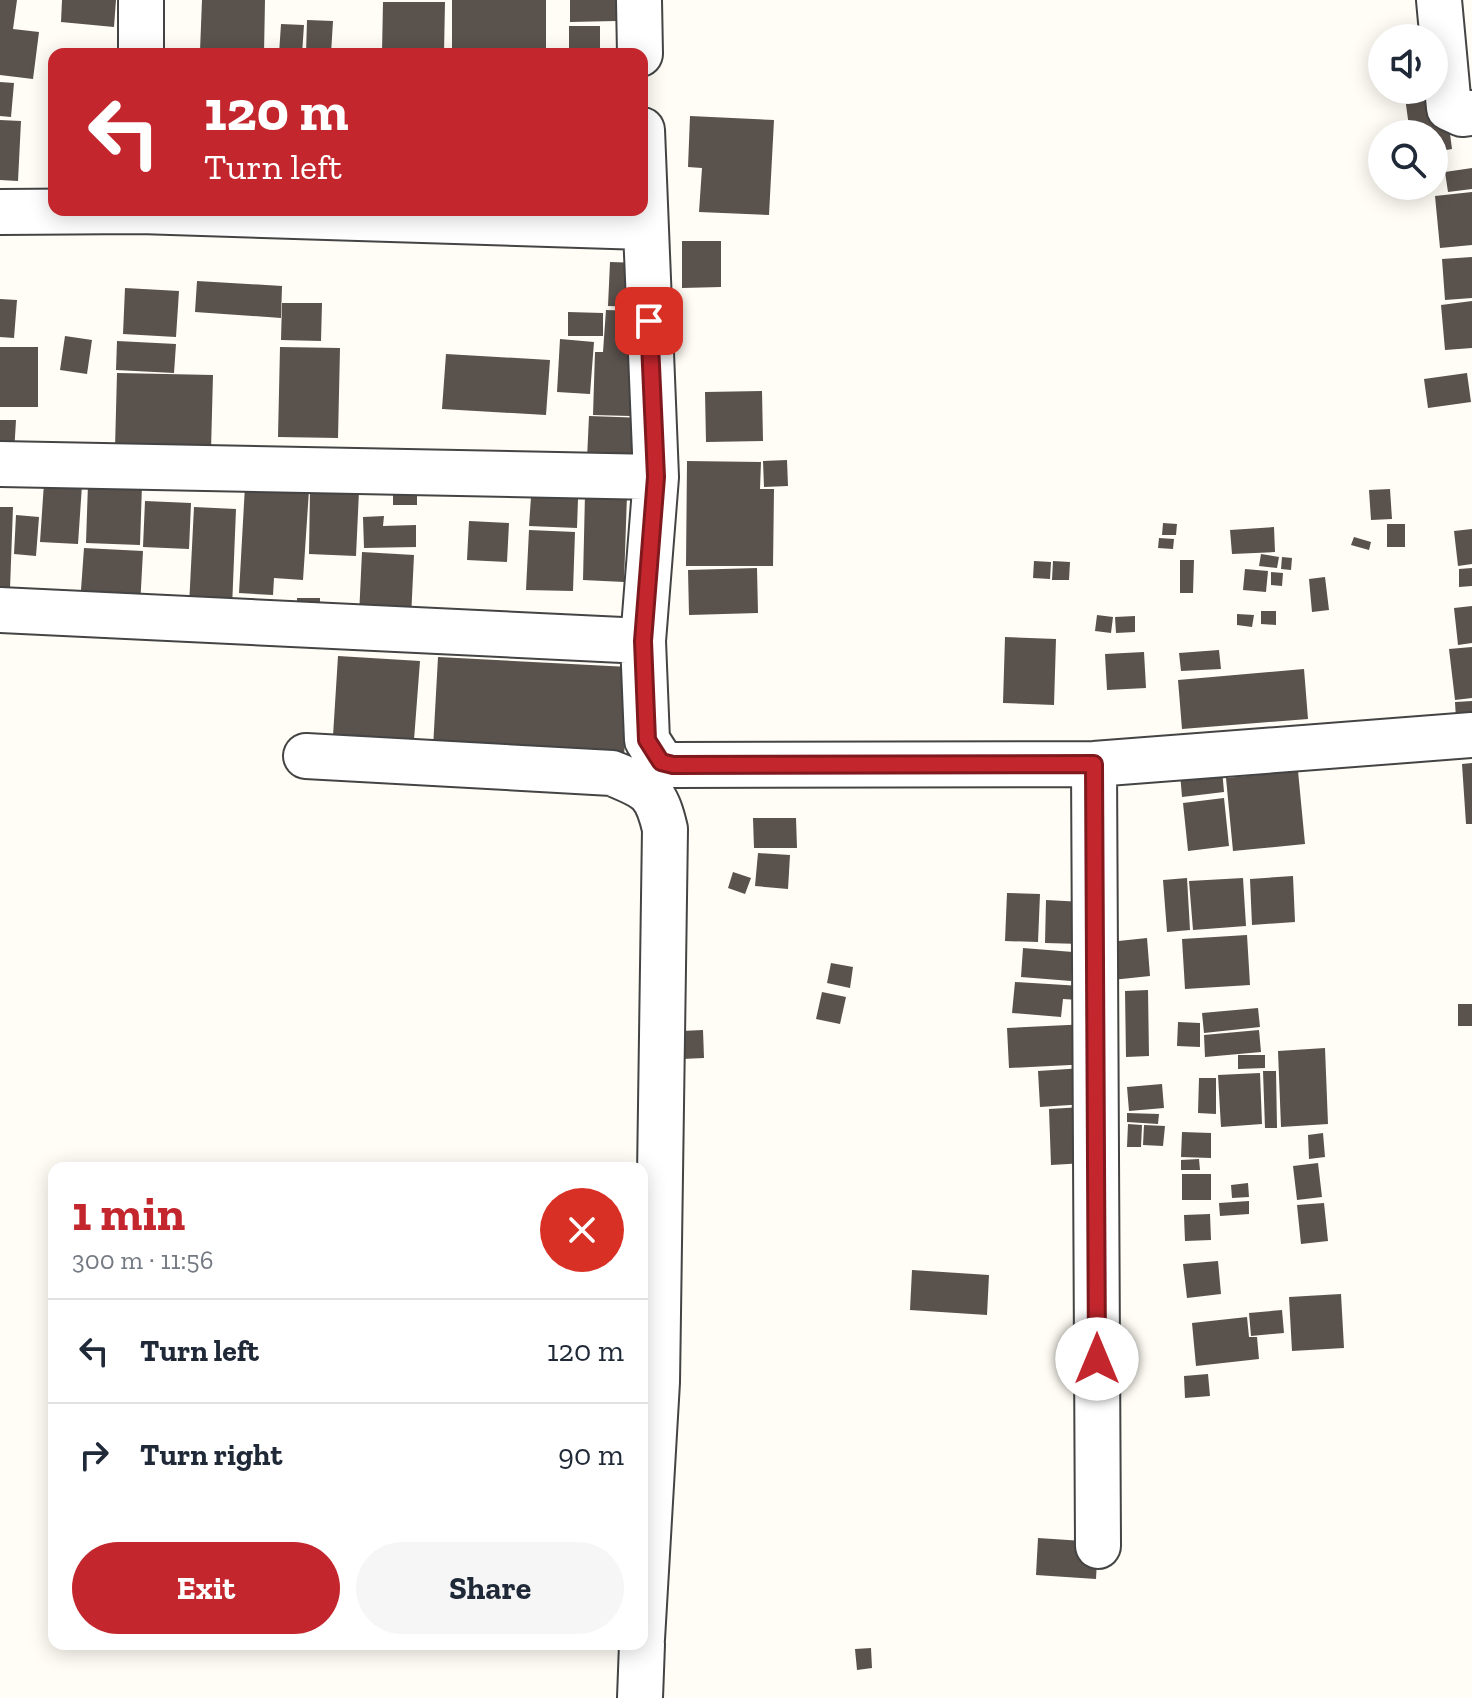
<!DOCTYPE html>
<meta charset="utf-8">
<style>
:root{--surface:#fff;--page:#f6f6f7;--text:#1f2937;--muted:#747a83;--line:#e0e1e3;--accent:#c4262e}
body{margin:0;font-family:"Zilla Slab",serif;background:var(--page);color:var(--text);height:100vh;display:flex;flex-direction:column;font-size:30px;white-space:nowrap}
*{box-sizing:border-box;margin:0}
p{font-size:26px;color:var(--muted)}
.icon{flex:none;width:44px;height:44px;fill:none;stroke:currentColor;stroke-width:2;stroke-linecap:round;stroke-linejoin:round}
.map{position:relative;flex:1;overflow:hidden}
.side{position:absolute;left:48px;top:1162px;width:600px;height:488px;display:flex;flex-direction:column;background:var(--surface);border-radius:16px;box-shadow:0 4px 20px #0003}
.side>*{flex:none}
.banner{position:absolute;left:48px;top:48px;width:600px;height:168px;border-radius:16px;box-shadow:0 4px 20px #0003;background:#c4262e;color:#fff;overflow:hidden}
.controls{position:absolute;left:1368px;top:24px;display:grid;gap:16px}
.controls a{display:grid;place-items:center;width:80px;height:80px;border-radius:50%;background:var(--surface);box-shadow:0 4px 20px #0003;font-size:40px}
.pin{position:absolute;display:grid;place-items:center;width:68px;height:68px;color:#fff;margin:-34px;border-radius:16px;box-shadow:0 4px 12px #0006}
.me{position:absolute;width:88px;margin:-44px;rotate:0deg;stroke-linejoin:round;filter:drop-shadow(0 0 6px #0008)}
.turn{display:flex;align-items:center;gap:28px;height:168px;padding:0 24px;font-size:36px}
.turn .icon{width:104px;height:104px;stroke-width:2.5}
.turn b{display:block;font-size:56px;line-height:68px}
.round{display:grid;place-items:center;flex:none;width:84px;height:84px;border-radius:42px;background:var(--page)}
.headline{display:flex;align-items:center;justify-content:space-between;height:136px;padding:0 24px}
h1{font-size:48px;font-weight:700;line-height:60px;color:var(--accent)}
.action{display:flex;gap:16px;margin-top:auto;padding:16px 24px}
.action a{flex:1;height:92px;border-radius:48px;background:var(--accent);color:#fff;font-size:32px;font-weight:700;line-height:92px;text-align:center}
.action a+a{background:var(--page);color:var(--text)}
ul{padding:0;list-style:none}
li{display:flex;align-items:center;gap:24px;height:104px;padding:0 24px;border-top:2px solid var(--line)}
li div{flex:1}
li b{display:block;font-size:30px}
li em{font-style:normal}
.map>svg:first-child{display:block}
</style>
<div class="map">
<svg width="1472" height="1698" viewBox="0 0 1472 1698">
<rect width="100%" height="100%" fill="#fffdf5"/>
<path fill="#5a524d" d="M0 0H17L13 29 39 32 33 79 0 75Z
M62 0H116L114 27 61 22Z
M202 0H265L264 53 200 51Z
M452 0H546V54H452Z
M570 0H616V21L570 22Z
M383 2H445L444 53H382Z
M307 20 333 21 331 54H306Z
M281 24 304 25 302 54H279Z
M569 26H600V54H569Z
M1443 81 1452 149 1434 152V134H1410L1404 90H1434Z
M0 82 14 83 11 117 0 116Z
M690 116 774 120 769 215 699 212 702 168 688 167Z
M0 120 21 121 18 181 0 180Z
M1472 168V189L1448 192 1445 172Z
M1472 192V245L1440 248 1435 196Z
M682 241H721V287L682 288Z
M1472 257V298L1445 300 1442 259Z
M610 262 640 263 638 307 608 306Z
M197 281 282 286 281 318 195 312Z
M125 288 179 291 176 337 123 334Z
M0 299 17 300 14 338 0 337Z
M1472 301V348L1445 350 1441 305Z
M282 303H322L321 341 281 340Z
M606 310 637 311 632 353 630 416 593 415 595 352H603Z
M568 312 603 313V336H568Z
M65 336 92 340 87 374 60 370Z
M560 339 594 342 590 394 557 392Z
M117 341 176 344 174 373 116 370Z
M0 347H38V407H0Z
M280 347 340 348 338 438 278 437Z
M446 354 550 360 546 415 442 409Z
M117 373 213 375 211 450 115 448Z
M1467 373 1471 402 1428 408 1424 379Z
M762 391 763 441 706 442 705 392Z
M589 416 646 418 644 461 587 459Z
M0 420H16L14 454 0 453Z
M787 460 788 486 764 487 763 461Z
M687 461 761 462 760 489H774L773 566H686Z
M44 483 82 485 78 544 40 542Z
M88 484 142 485 140 545 86 543Z
M245 486 309 490 303 580 274 578 273 595 239 593Z
M393 487H417V505H393Z
M1390 489 1392 519 1371 520 1369 490Z
M310 490 359 491 356 556 309 554Z
M585 494 627 495 624 582 583 580Z
M531 497 578 499 577 528 529 526Z
M145 501 191 503 189 549 143 547Z
M0 507H13L10 589H0Z
M194 507 236 509 232 608 189 606Z
M16 515 39 517 36 556 14 554Z
M384 516 383 526 416 525V547L364 548 363 517Z
M469 521 509 523 507 562 467 560Z
M1163 523 1177 524 1176 535H1162Z
M1387 524H1405V547H1387Z
M1274 527 1275 552 1232 554 1230 530Z
M1472 529V564L1458 566 1454 531Z
M529 530 575 532 573 591 526 590Z
M1354 537 1371 542 1369 550 1351 545Z
M1159 538 1174 539 1173 549 1158 548Z
M84 548 143 551 140 607 80 604Z
M362 552 414 555 411 618 359 616Z
M1261 554 1279 557 1277 568 1259 566Z
M1282 557 1292 558 1291 570 1281 569Z
M1180 560H1194L1193 593H1180Z
M1034 561 1051 562 1050 579 1033 578Z
M1053 561 1070 562 1069 580H1052Z
M757 568 758 613 689 615 688 570Z
M1472 568V586L1459 587V569Z
M1245 569 1268 571 1266 592 1243 590Z
M1271 572 1283 573 1282 586 1271 585Z
M1325 577 1329 610 1312 612 1309 579Z
M297 598H320V618L297 617Z
M1472 606V643L1458 645 1454 608Z
M1261 611H1276V625L1261 624Z
M1237 614 1254 615 1252 627 1237 625Z
M1097 615 1113 617 1111 633 1095 631Z
M1135 616V632L1116 633 1115 617Z
M1005 637 1056 639 1054 705 1003 703Z
M1472 647V698L1455 700 1449 649Z
M1219 650 1221 669 1181 671 1179 653Z
M1144 652 1146 688 1107 690 1105 654Z
M338 656 420 661 414 740 333 736Z
M438 657 629 667 624 758 433 748Z
M1304 669 1308 719 1182 729 1178 680Z
M1472 701V718L1456 719 1455 702Z
M1472 763V824H1466L1462 764Z
M1222 769 1224 792 1182 797 1180 773Z
M1298 771 1305 844 1233 851 1226 778Z
M1224 798 1229 846 1188 851 1183 803Z
M753 818H796L797 848H754Z
M758 853 790 855 788 889 755 886Z
M733 872 751 878 745 894 728 888Z
M1293 876 1295 922 1252 925 1250 879Z
M1187 878 1190 930 1167 932 1163 880Z
M1243 878 1246 926 1193 930 1189 881Z
M1007 893 1040 894 1038 942 1005 941Z
M1046 900 1083 902 1082 944 1045 943Z
M1247 935 1250 985 1185 989 1182 939Z
M1147 938 1150 976 1112 980 1109 942Z
M1023 948 1073 952 1071 981 1021 977Z
M831 963 853 967 850 988 827 983Z
M1015 982 1081 986 1079 1000 1063 999 1061 1017 1012 1013Z
M1148 990 1149 1056 1126 1057 1125 991Z
M822 992 846 997 840 1024 816 1019Z
M1458 1004H1472V1026H1458Z
M1258 1008 1260 1027 1204 1033 1202 1013Z
M1178 1022 1200 1023V1047L1177 1046Z
M1089 1024 1090 1064 1009 1068 1007 1028Z
M703 1030 704 1058 682 1059 681 1031Z
M1259 1030 1261 1052 1205 1057 1204 1035Z
M1325 1048 1328 1124 1281 1127 1278 1051Z
M1238 1055H1265V1068L1238 1069Z
M1083 1068 1085 1104 1040 1107 1038 1071Z
M1263 1071H1276L1277 1128H1265Z
M1260 1073 1262 1124 1221 1127 1218 1075Z
M1199 1078H1216V1114L1198 1113Z
M1162 1084 1164 1108 1129 1111 1127 1087Z
M1083 1107 1085 1163 1051 1165 1049 1109Z
M1127 1113 1159 1114 1158 1124 1127 1122Z
M1128 1124 1142 1125 1141 1147H1127Z
M1144 1125 1165 1126 1163 1146 1143 1145Z
M1182 1132 1211 1133V1158L1181 1157Z
M1323 1133 1325 1157 1309 1159 1308 1135Z
M1199 1159 1200 1170H1181V1160Z
M1318 1163 1322 1197 1297 1200 1293 1166Z
M1182 1174H1211V1200H1182Z
M1248 1183 1249 1197 1232 1198 1231 1185Z
M1249 1201V1214L1220 1216 1219 1203Z
M1324 1203 1328 1241 1301 1244 1297 1205Z
M1210 1214 1211 1240 1185 1241 1184 1215Z
M1218 1261 1221 1294 1187 1298 1183 1264Z
M912 1270 989 1275 987 1315 910 1310Z
M1341 1294 1344 1348 1292 1351 1289 1297Z
M1282 1310 1284 1333 1251 1336 1249 1313Z
M1247 1317 1249 1337H1257L1259 1359 1196 1366 1192 1323Z
M1208 1374 1210 1396 1185 1398 1184 1376Z
M1038 1538 1098 1542 1096 1579 1036 1575Z
M871 1648 872 1668 857 1670 855 1649Z"/>
<g fill="none" stroke-linecap="round" stroke-linejoin="round">
<g stroke="#444" stroke-width="48">
<path id="minor" d="M639 0 640 54
M1439 0 1449 108 1462 114 1472 113
M141 54V0
M642 130 656 477 643 641 647 740 661 762 673 765 1094 764 1472 735
M0 212 140 211 644 227
M0 464 656 477
M0 610 643 641
M306 756 612 773C648 788 656 790 665 829L657 1382 642 1639
M1094 764 1098 1546
M640 1698 642 1644"/>
</g>
<use href="#minor" stroke="#fff" stroke-width="44"/>
</g>
<g fill="none" stroke-linecap="round" stroke-linejoin="round">
<g stroke="#7f191e" stroke-width="20">
<path id="route" d="M649 321 656 477 643 641 647 740 661 762 673 765 1094 764 1097 1359"/>
</g>
<use href="#route" stroke="#c4262e" stroke-width="14"/>
</g>
</svg>
<div class="controls">
<a><svg class="icon" aria-label="sound" viewBox="0 0 24 24"><path d="M4 9h4l5-4v14l-5-4H4zM17 9q2 3 0 6"/></svg></a>
<a><svg class="icon" aria-label="search" viewBox="0 0 24 24"><circle cx="10" cy="10" r="6"/><path d="M15 15l6 6"/></svg></a>
</div>
<div class="pin" style="left:649px;top:321px;background:#d93025"><svg class="icon" aria-label="arrive" viewBox="0 0 24 24"><path d="M6 21V4h12l-3 4 3 4H6"/></svg></div>
<svg class="me" style="left:1097px;top:1359px" viewBox="-20 -20 40 40"><circle r="19" fill="#fff"/><path d="M0-13L10 11 0 6-10 11z" fill="#c4262e"/></svg>
<div class="banner">
<div class="turn"><svg class="icon" aria-label="left" viewBox="0 0 24 24"><path d="M17 20v-9H6M10 6l-5 5 5 5"/></svg><div><b>120 m</b>Turn left</div></div>
</div>
<section class="side">
<div class="headline"><div><h1>1 min</h1><p>300 m · 11:56</p></div><a class="round" style="background:#d93025;color:#fff"><svg class="icon" aria-label="close" viewBox="0 0 24 24"><path d="M6 6l12 12M18 6L6 18"/></svg></a></div>
<ul>
<li><svg class="icon" aria-label="left" viewBox="0 0 24 24"><path d="M17 20v-9H6M10 6l-5 5 5 5"/></svg><div><b>Turn left</b></div><em>120 m</em></li>
<li><svg class="icon" aria-label="right" viewBox="0 0 24 24"><path d="M7 20v-9h11M14 6l5 5-5 5"/></svg><div><b>Turn right</b></div><em>90 m</em></li>
</ul>
<div class="action"><a>Exit</a><a>Share</a></div>
</section>
</div>
